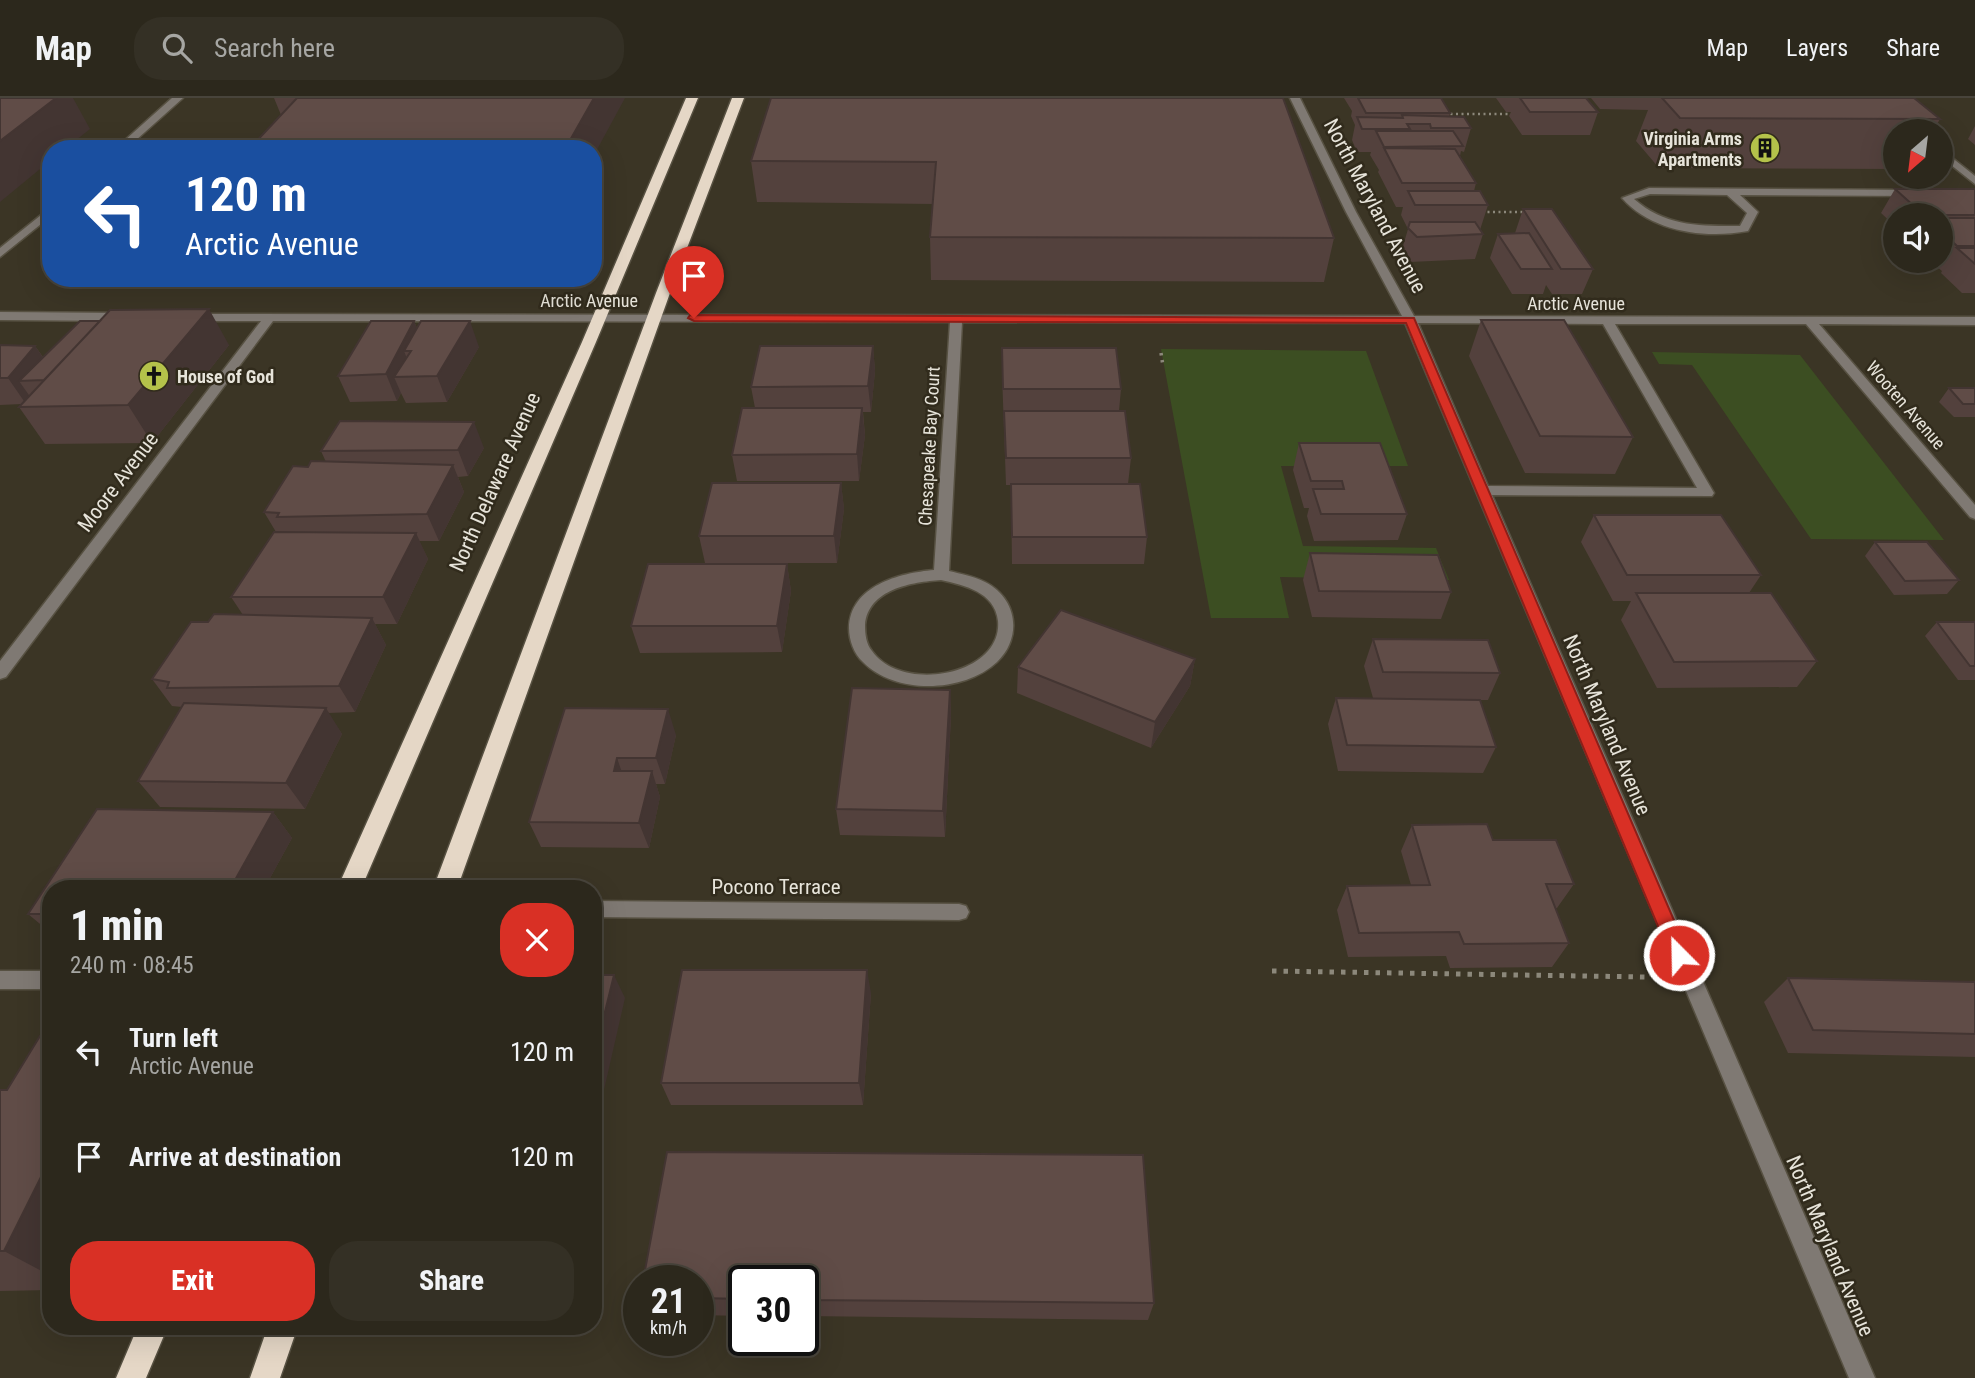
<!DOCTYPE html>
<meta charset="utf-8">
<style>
:root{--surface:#2c281c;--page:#343025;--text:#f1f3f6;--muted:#a6a6a3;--line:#48443b;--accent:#d93025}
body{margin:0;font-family:"Roboto Condensed",sans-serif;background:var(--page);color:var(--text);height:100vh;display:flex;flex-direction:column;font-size:26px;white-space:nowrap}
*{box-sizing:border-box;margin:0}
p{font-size:23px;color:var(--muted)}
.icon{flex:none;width:38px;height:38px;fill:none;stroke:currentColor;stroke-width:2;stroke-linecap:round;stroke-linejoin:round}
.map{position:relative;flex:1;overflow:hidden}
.panel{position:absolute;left:42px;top:782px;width:560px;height:455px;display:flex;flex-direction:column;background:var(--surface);border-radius:28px;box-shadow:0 7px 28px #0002,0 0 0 2px var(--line)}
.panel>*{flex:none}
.guide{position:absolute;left:42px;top:42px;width:560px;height:147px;border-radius:28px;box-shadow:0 7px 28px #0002,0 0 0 2px var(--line);background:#1a4fa0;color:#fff;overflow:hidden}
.needle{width:46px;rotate:208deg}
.controls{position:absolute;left:1883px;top:21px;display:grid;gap:14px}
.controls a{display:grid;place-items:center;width:70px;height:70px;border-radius:50%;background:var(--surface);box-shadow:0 7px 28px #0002,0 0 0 2px var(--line);font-size:35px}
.speed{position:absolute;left:623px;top:1167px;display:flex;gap:14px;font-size:35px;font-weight:700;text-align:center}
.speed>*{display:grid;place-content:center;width:91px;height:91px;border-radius:50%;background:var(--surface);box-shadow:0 7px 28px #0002,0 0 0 2px var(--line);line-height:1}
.speed small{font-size:18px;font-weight:400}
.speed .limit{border:4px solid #111;border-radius:10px;background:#fff;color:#111}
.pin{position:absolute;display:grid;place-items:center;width:60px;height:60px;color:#fff;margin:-72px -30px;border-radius:50% 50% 50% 0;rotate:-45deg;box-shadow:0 0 7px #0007}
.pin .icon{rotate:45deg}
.me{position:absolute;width:77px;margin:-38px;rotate:337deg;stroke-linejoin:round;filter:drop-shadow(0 0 5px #0008)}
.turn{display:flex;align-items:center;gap:24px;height:147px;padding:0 28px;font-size:32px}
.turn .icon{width:91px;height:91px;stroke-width:2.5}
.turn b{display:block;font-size:49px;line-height:60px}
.round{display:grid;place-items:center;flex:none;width:74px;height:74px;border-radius:28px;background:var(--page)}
.headline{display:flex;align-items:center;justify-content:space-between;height:119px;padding:0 28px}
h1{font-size:42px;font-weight:800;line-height:52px}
.cta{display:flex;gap:14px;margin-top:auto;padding:14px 28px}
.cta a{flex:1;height:80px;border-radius:28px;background:var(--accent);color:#fff;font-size:28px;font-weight:800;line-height:80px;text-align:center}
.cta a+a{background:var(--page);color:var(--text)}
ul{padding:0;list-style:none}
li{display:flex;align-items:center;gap:21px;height:105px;padding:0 28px}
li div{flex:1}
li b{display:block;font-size:26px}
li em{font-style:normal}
header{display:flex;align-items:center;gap:42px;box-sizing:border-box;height:98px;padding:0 35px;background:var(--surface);border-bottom:2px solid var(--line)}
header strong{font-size:33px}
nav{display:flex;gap:38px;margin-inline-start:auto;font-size:24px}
.search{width:490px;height:63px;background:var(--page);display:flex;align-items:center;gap:18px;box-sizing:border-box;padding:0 24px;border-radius:28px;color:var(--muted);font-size:26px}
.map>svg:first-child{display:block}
</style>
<header>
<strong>Map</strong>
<div class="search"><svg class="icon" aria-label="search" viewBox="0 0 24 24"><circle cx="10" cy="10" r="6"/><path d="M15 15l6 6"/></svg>Search here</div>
<nav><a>Map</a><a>Layers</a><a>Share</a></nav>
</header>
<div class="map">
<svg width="1975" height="1280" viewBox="0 0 1975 1280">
<rect width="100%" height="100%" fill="#3b3525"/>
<path fill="#3c4e22" d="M1161 251 1366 253 1408 368H1281L1303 448 1436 450 1449 482 1280 479 1289 520H1211Z
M1652 254 1800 257 1944 442 1811 441 1692 267 1659 266Z"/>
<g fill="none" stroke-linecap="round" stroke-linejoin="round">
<g stroke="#575142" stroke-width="3">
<path id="minor" d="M172 0H183L126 51H115Z
M1290 0H1300L1356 114 1414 218 1975 219V227L1819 226 1975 407V421L1970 419 1806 226H1615L1714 395 1712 398 1492 397 1875 1280H1849L1405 225 962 224 949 473C961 476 974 478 985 484 1017 500 1023 539 997 564 964 595 895 597 863 564 854 556 849 542 849 530 850 488 899 475 934 472L950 224 273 223 6 579 0 581V563L261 223H190L186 222V216L1402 218 1346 114ZM1418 225 1603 226 1697 390 1488 388ZM941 482C964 487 995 494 998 523 999 533 996 544 988 553 963 582 896 587 872 553 866 546 865 536 865 527 868 491 912 484 941 482Z
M1941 51 1975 78V86L1941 59Z
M1649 90 1916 92 1921 95 1916 98 1740 97 1758 114 1748 133C1705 141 1652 134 1622 100ZM1650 96 1727 97 1747 115 1740 128C1700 128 1666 129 1634 101Z
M51 109V118L0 159V150Z
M0 214 127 215 133 219 127 223 0 222Z
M593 803 959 806 966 808 969 814 966 820 959 822 593 819Z
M0 873H51V891H0Z"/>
</g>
<g stroke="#575142" stroke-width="3">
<path id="highway" d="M686 0H698L596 244 361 791H337L582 244Z
M732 0H744L670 195 457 791H433L656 195Z
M138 1228H168L146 1280H116Z
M268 1228H298L280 1280H250Z"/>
</g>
<path stroke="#8c887b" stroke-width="2.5" stroke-dasharray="2 3.5" stroke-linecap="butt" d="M1445 16H1514
M1482 114H1525"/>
<path stroke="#8c887b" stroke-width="3.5" stroke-dasharray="2.5 4.5" stroke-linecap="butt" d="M1161 255 1163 268"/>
<path stroke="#8c887b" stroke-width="5" stroke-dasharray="4.5 7" stroke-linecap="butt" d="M1272 873 1645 879"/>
<use href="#minor" fill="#7f7973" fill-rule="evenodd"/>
<use href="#highway" fill="#e5d7c6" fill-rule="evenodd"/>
</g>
<path fill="#53413d" d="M274 0H625L281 17Z
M771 0 1334 140 1324 184 931 182 930 139 933 106 757 104 751 63Z
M1344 0H1441L1450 15 1449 19 1471 30 1464 54 1461 53 1460 58 1476 85 1474 93 1488 107 1480 132 1483 136 1475 161 1410 164 1401 155 1408 131 1401 117 1403 109H1396L1378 74 1379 72 1370 57 1371 54H1357L1352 42 1355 27 1351 18 1352 13Z
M1496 0H1586L1598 14 1590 37H1522L1509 18 1511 14H1506Z
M1591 0H1914L1940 21 1933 33H1895V71L1659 70 1636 43 1648 12 1600 11Z
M1975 28V47L1968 41Z
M1895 91H1975V195H1962L1941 175 1942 173 1930 163H1941V117H1895V128L1881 115Z
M1523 111 1593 171 1582 196H1552L1546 187 1543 196H1512L1490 160 1498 136 1515 135Z
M259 180H528L522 190 263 187Z
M1481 222 1633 339 1615 376 1525 375 1469 258Z
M414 223 417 230 479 249 447 304 406 305 401 295 397 303 350 304 338 278Z
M0 247 35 248 43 259 229 247 152 345 45 346 19 309 22 306 0 307Z
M873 248 875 273 871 314H863L865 337 859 383H737L732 357 755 310 751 289Z
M1002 250 1121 291 1119 313 1131 360 1128 386 1147 439 1144 466H1012L1011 387H1006L1002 276Z
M1949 290H1975V319H1954L1939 304Z
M1299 345 1407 416 1398 442 1314 443 1307 418 1309 410H1304L1293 372Z
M484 350 468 378 458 379 464 394 439 443H419L428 461 397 526H375L386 547 355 614 328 615 342 636 305 711 160 709 138 683 182 609 172 608 152 581 208 524 243 517 231 499 276 434 264 414 308 369 326 364 321 353Z
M841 385 844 411 837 465H705L699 438Z
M1594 417 1761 477 1749 495 1817 563 1797 589 1657 590 1621 522 1631 503H1613L1581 444Z
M1875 444 1959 482 1947 496 1894 497 1865 458Z
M1310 455 1451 494 1441 521 1312 519 1303 482Z
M787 466 791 493 782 554 640 555 631 528Z
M1937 524H1975V582H1958L1925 538Z
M1373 541 1500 575 1488 602H1465L1496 649 1483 675 1338 673 1328 626 1336 600H1373L1364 568Z
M1195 561 1190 588 1151 650 1017 595 1018 569Z
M950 592 951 618 945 739 840 737 836 711Z
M565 610 676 637 665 686H656L660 699 649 750 541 749 529 724Z
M97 711 273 714 292 740 264 791H51V835L28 816Z
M1412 727 1493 742 1574 786 1557 810H1555L1569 845 1552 869 1450 870 1446 858 1348 859 1337 812 1347 788 1411 787 1401 753Z
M1788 880 1975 884V959L1788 955 1764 904Z
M871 895 863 1007H671L661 985Z
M51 937V1192L0 1193V992H7Z
M667 1054 1143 1057 1154 1205 1148 1222 803 1218V1183H744V1218L698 1217V1183H643Z"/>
<path fill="#433532" d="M56 0H73L90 31 65 51H51V62L0 104V43Z
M594 0H625L593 59V51H565Z
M519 180H528L522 190Z
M209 211 229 247 152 345 128 307Z
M414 223 425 249 411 253H404L412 273 394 279 401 295 397 303 386 276Z
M470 223 479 249 447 304 437 278Z
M35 248 53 274 19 283 31 300 26 306 8 280Z
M873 248 875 273 871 314 868 288Z
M862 310 865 337 859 383 857 356Z
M474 324 484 350 468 378 458 352Z
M453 367 464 394 439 443 427 416Z
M841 385 844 411 837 465 834 438Z
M416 435 428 461 397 526 383 499Z
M787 466 791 493 782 554 777 528Z
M372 520 386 547 355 614 339 588Z
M1195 561 1190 588 1151 650 1155 624Z
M950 592 951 618 945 739 943 713Z
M326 610 342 636 305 711 286 685Z
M668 611 676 637 665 686 656 660Z
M617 660 626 686 614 673Z
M652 673 660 699 649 750 639 725Z
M273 714 292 740 264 791H230Z
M867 872 871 895 863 1007 859 985Z
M614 877 625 900 593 1040V963Z
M51 1059V1178L4 1153Z"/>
<path fill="#604c47" stroke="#433532" stroke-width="2" d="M0 0H56L0 43Z
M297 0H594L565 51H249Z
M771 0H1283L1334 140 930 139 936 64 751 63Z
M1358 0H1441L1450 15H1366Z
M1520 0H1586L1598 14H1530Z
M1662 0H1914L1940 21 1680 20Z
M1402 17 1464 19 1471 30H1431L1430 26H1407L1410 31H1362L1357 19 1403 20Z
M1376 33H1453L1463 48 1384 49Z
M1384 50 1455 51 1476 85H1402Z
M1895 91H1975V117H1924Z
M1408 93H1480L1488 107H1415Z
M1523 111H1552L1593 171H1561Z
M1941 120H1975V148H1957L1941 133Z
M1410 124H1475L1483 136 1417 139 1408 130Z
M1529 135 1552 171H1521L1498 136Z
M1957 150H1975V166Z
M209 211 128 307 19 309 110 212Z
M1481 222H1564L1633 339 1540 338Z
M80 223H100L44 282 19 283Z
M371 223H414L386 276 338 278Z
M421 223H470L437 278 394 279 411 253H404Z
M0 247 35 248 8 280H0Z
M760 248H873L868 288 751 289Z
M1002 250H1116L1121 291H1003Z
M1949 290H1975V306H1963Z
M742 310H862L857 356 732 357Z
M1004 313H1125L1131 360H1006Z
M340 323 474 324 458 352 321 353Z
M1299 345H1380L1407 416H1321L1313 391H1344L1342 383H1311Z
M311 363 453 367 427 416 277 419 279 415 264 414 293 368 308 369Z
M712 385H841L834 438H699Z
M1011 386H1140L1147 439H1012Z
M1594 417H1721L1761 477H1627Z
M274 434 416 435 383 499H231Z
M1875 444H1927L1959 482 1905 483Z
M1310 455 1438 457 1451 494 1319 493Z
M648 466H787L777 528H631Z
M1636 495H1771L1817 563 1674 564Z
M1061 512 1195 561 1155 624 1018 569Z
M214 516 372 520 339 588 167 590 169 584 152 581 191 524H208Z
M1937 524H1975V568H1970Z
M1373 541 1488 542 1500 575 1383 574Z
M852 590 950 592 943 713 836 711Z
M1336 600 1480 602 1496 649 1347 647Z
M184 605 326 610 286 685 138 683Z
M565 610 668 611 656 660H617L614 673H652L639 725 529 724Z
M97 711 273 714 230 791H51V816H28Z
M1487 726 1493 742H1556L1574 786H1546L1569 845 1464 846 1459 834 1359 835 1347 788 1430 787 1412 727Z
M682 872H867L859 985H661Z
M593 877H614L593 963Z
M1788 880 1975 884V936L1813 932Z
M51 937V1059L4 1153H0V992H7L40 938Z
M667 1054 1143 1057 1154 1205 803 1202V1183H744V1201L698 1200V1183H643Z"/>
<path fill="#d93025" stroke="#8d1f18" stroke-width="2" d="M690 217 1414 220 1689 857 1686 863 1679 865 1673 863 1670 857 1406 225 694 223 688 220Z"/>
<defs>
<g id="building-disc" transform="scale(1.575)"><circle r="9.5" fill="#b4c24a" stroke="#312b1c"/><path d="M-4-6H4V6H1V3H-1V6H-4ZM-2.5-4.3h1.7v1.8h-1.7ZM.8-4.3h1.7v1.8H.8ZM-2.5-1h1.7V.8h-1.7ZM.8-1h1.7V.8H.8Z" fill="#111"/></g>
<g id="church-disc" transform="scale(1.575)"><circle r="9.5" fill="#b4c24a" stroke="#312b1c"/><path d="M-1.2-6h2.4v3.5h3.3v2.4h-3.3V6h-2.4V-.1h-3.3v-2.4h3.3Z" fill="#111"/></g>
</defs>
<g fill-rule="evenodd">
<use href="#building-disc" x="1765" y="50"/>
<use href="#church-disc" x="154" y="278"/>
</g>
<g text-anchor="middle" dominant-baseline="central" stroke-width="5" stroke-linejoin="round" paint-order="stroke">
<g font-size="18" font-weight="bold" fill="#e7e4da" stroke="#312b1c" text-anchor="end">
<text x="1742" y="40">Virginia Arms<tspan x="1742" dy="21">Apartments</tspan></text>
<text x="177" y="278" text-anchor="start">House of God</text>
</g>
<g font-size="18" fill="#e7e4da" stroke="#312b1c">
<text x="589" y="202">Arctic Avenue</text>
<text x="1576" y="205">Arctic Avenue</text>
<text transform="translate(1906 307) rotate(49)">Wooten Avenue</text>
<text transform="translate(929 348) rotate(-87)">Chesapeake Bay Court</text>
</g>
<g font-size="21" fill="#e7e4da" stroke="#312b1c">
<text transform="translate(1375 108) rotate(62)">North Maryland Avenue</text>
<text transform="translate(118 384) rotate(-53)">Moore Avenue</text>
<text transform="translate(495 384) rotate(-66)">North Delaware Avenue</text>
<text transform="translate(1607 627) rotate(67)">North Maryland Avenue</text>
<text x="776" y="789">Pocono Terrace</text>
<text transform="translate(1830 1148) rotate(67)">North Maryland Avenue</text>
</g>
</g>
</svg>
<div class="controls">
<a><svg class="needle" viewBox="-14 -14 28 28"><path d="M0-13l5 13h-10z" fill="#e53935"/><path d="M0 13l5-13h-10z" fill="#a6a6a3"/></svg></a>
<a><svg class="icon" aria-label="sound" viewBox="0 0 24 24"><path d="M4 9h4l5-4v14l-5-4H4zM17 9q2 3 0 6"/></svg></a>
</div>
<div class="speed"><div>21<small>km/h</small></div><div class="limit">30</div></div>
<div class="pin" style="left:694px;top:220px;background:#d93025"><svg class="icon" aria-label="arrive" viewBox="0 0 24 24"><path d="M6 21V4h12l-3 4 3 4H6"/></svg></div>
<svg class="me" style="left:1679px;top:857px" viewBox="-20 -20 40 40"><circle r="17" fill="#d93025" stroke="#fff" stroke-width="3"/><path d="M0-11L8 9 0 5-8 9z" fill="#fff"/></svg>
<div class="guide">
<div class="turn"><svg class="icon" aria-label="left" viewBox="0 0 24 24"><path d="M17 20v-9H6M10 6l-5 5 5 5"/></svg><div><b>120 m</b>Arctic Avenue</div></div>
</div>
<section class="panel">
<div class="headline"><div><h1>1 min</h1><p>240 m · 08:45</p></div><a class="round" style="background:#d93025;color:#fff"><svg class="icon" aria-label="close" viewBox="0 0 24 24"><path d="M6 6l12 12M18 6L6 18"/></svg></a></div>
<ul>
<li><svg class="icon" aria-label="left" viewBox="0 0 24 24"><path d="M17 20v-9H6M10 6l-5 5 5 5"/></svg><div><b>Turn left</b><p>Arctic Avenue</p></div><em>120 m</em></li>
<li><svg class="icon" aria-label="arrive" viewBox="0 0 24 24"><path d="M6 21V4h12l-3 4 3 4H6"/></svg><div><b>Arrive at destination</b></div><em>120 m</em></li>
</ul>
<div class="cta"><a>Exit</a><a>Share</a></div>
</section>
</div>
